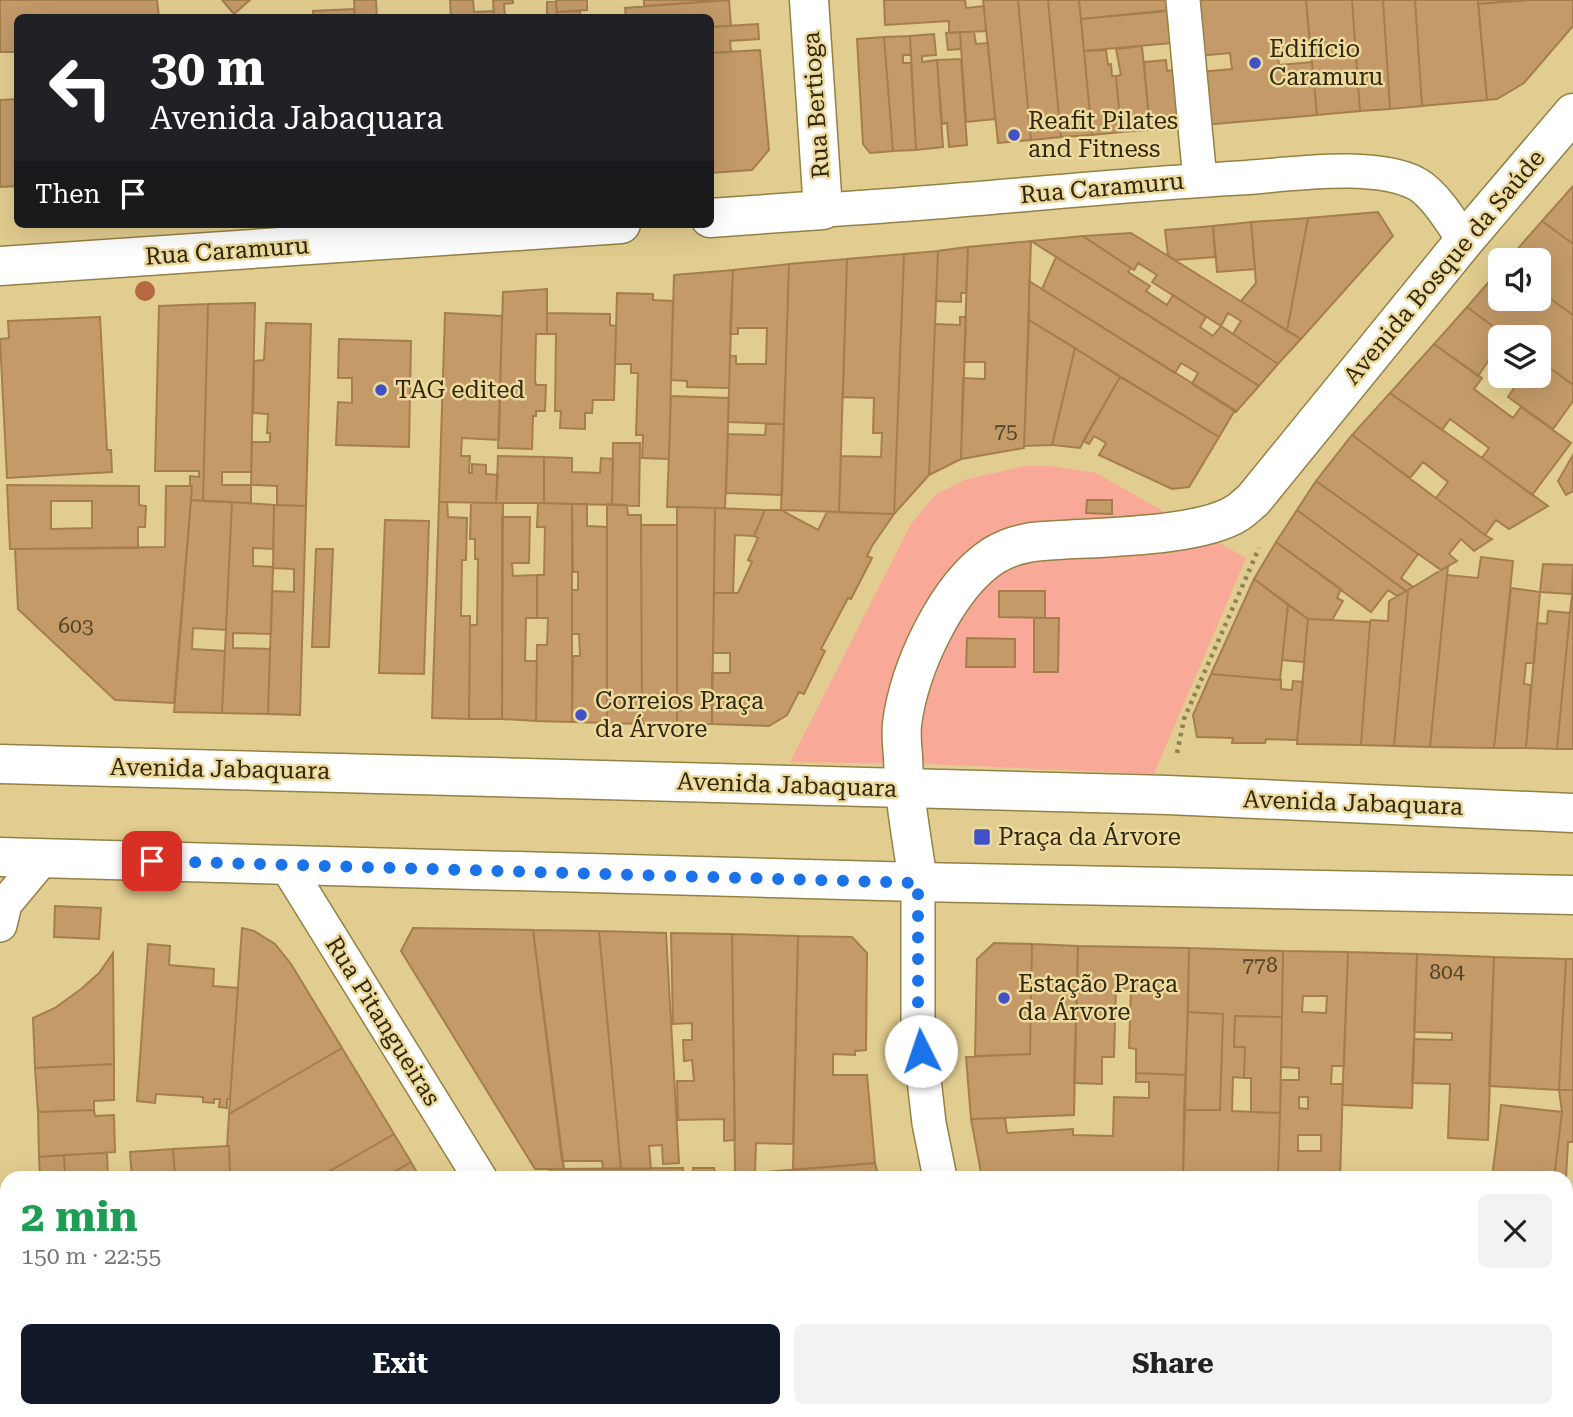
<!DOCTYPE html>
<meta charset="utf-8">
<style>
:root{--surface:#fff;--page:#f2f2f2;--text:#222;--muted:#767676;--accent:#111827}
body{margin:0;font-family:"Roboto Serif",serif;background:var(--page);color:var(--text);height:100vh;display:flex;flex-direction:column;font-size:26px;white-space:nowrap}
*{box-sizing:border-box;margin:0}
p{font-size:23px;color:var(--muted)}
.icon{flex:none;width:38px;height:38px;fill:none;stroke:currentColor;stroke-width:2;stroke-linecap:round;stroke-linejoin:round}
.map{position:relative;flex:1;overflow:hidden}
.side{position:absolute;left:0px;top:1171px;width:1573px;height:247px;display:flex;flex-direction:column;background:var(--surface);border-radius:21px 21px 0 0;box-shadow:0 7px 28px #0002}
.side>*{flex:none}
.banner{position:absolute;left:14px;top:14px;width:700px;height:214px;border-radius:10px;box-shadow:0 7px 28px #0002;background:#202124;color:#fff;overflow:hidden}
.controls{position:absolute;left:1488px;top:248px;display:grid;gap:14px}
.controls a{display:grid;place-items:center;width:63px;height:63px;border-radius:10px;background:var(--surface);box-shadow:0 7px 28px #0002;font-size:35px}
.pin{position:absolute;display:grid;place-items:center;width:60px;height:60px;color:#fff;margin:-30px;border-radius:14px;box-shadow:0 4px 10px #0006}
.me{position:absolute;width:77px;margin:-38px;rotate:356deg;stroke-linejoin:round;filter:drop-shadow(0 0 5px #0008)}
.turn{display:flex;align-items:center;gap:24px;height:147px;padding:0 21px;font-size:32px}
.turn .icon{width:91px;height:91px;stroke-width:2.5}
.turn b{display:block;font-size:49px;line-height:60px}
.then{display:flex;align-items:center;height:66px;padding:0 21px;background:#0003;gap:14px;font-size:26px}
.round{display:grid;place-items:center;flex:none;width:74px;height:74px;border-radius:10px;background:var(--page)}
.overview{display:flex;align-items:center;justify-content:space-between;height:119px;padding:0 21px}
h1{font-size:42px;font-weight:700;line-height:52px;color:#1e9e55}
.primary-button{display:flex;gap:14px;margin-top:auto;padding:14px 21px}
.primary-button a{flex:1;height:80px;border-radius:10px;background:var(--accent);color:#fff;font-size:28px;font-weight:700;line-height:80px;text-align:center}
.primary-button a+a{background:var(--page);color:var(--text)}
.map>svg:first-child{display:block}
</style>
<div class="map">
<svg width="1573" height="1417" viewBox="0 0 1573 1417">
<rect width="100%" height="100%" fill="#e1cd8f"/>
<path fill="#f9a998" d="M1025 466H1051L1096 473 1246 558 1154 774 925 764 790 762 911 524 935 495 964 480Z"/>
<path fill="#c39a68" stroke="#a57e4c" stroke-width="2" fill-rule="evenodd" d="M0 0H157L159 18H18V52H0Z
M222 0H250L234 14Z
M354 0H376L377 18H355Z
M450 0H473L474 12 494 11V18H451Z
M493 0H513V3L504 4 505 18H494Z
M556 0H587V10L557 12Z
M644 0H729L644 6Z
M729 0 731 26 710 27V18H626L625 8Z
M884 0H965L966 8 984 6 986 31 949 33V21L885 25Z
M983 0H1018L1031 140 998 143Z
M1018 0H1048L1061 137 1031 140Z
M1048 0H1079L1092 135 1061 137Z
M1079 0H1170L1171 10 1081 19Z
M1206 0H1306L1310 46 1277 49 1279 65 1312 62 1317 115 1204 125 1200 72 1232 69 1230 53 1198 56 1193 1Z
M1306 0H1352L1360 111 1317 115Z
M1352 0H1383L1390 109 1360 111Z
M1383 0H1415L1422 106 1390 109Z
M1415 0H1478L1487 100 1422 106Z
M1478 0H1528L1478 4Z
M1528 0H1573V26L1524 83 1497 99 1487 100 1478 4Z
M556 1 557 18H547V2Z
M354 9 355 18H313V11Z
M580 11V18H557V12Z
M1168 11 1171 43 1084 51 1081 19Z
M758 24 759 39 730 41 731 52 710 53V27Z
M960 32 961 49 948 50 946 33Z
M960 32H974L976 44 988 43 995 119 966 122Z
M934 34 936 55 922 56V62L937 60 943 147 916 150 910 36Z
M910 36 911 55H903V63H911L916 150 893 151 884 37Z
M884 37 893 151 870 153 863 144 857 39Z
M1142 46 1150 130 1121 132 1116 76 1121 75 1116 49Z
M760 50 769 150 752 170 710 173V53Z
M1106 50 1108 65 1111 64 1112 76H1116L1121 132 1092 135 1084 51Z
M961 59 967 145 949 147 947 123 942 124 937 60Z
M1166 60 1167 71 1174 70 1179 128 1150 130 1144 62Z
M18 99V186L0 187V100Z
M1573 186V244L1542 221Z
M1378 212 1393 236 1301 339 1287 331 1308 218Z
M1308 218 1287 331 1241 301 1256 283 1251 222Z
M1542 221 1573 244V315L1538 290V261H1507Z
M1251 222 1255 269 1217 272 1213 226Z
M1213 226 1215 257 1175 260 1168 255 1165 230Z
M1131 233 1218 287 1301 339 1278 364 1233 334 1241 321 1228 313 1221 326 1152 282 1157 275 1138 263 1134 270 1083 236Z
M1083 236 1131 268 1128 272 1150 286 1146 291 1167 305 1173 295 1206 317 1200 327 1213 336 1221 326 1278 364 1259 386 1031 241Z
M1031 241 1024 448 961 459 963 378 985 379V362H964L968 247Z
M968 247 966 293H961V302L936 301 938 251Z
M938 251 929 475 894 514 904 254Z
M904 254 894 514 839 512 841 456 881 457 882 433H873L874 398 843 397 847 259Z
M1056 257 1136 307 1259 386 1236 412 1192 384 1198 373 1181 363 1175 373 1042 289Z
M847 259 839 512 781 510 789 264Z
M789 264 784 424 728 422 730 355 736 356V364H766L767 328H738V334H730L733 270Z
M1500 269V299H1538V290L1573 315V385L1538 359V338H1509L1467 307Z
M733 270 729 388 687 387V381L671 380 674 275Z
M1029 281 1235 410 1219 437 1029 320Z
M547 289V334H536L535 380 536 385H546L545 411H536V416H533L532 449 498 448 503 292Z
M617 293 653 294V300L673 301 669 459 642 458 643 435H636L638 373H631V364H615Z
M255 303 251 472H222V485H251V503L203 501 208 304Z
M208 304 203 501 191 500 192 486H190V476L199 477V471H155L159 306Z
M1467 307 1509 338H1500V359L1493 354 1478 376 1434 344Z
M445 313 502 316 499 440 462 438 461 456H470L469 473H472V464L486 465V474L498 475 496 503 439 502Z
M547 313 610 314V325L616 326 614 400H593L592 413H585V429L560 428 561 411H555L556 334H547Z
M100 317 107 450H111L112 472 7 478 0 339 9 338 8 321Z
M960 317H966L961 459 929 475 935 324 960 325Z
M1029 320 1075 348 1052 445 1024 446Z
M266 323 311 324 306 506 277 505V486L251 485 252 442H270V433H267L268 414 253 413 254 361 264 360Z
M339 339 411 341 409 447 336 445 338 402 352 403V378H338Z
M1434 344 1482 378 1474 389 1513 418 1521 407 1571 443 1532 495 1482 458 1489 448 1450 419 1442 430 1390 393Z
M1075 348 1120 377 1080 448 1052 445Z
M1538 359 1573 385V401L1553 429 1508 397 1522 376H1538Z
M1120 377 1219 437 1189 487 1172 489 1099 455 1106 443 1094 436 1089 444 1083 441Z
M1390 393 1482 458 1548 506 1509 529 1496 520 1485 535 1436 498 1448 482 1423 462 1410 478 1352 435Z
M671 396 729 398 725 508 667 507Z
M766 424H784L782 495 726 493 728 434 765 435Z
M1352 435 1485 535 1492 539 1474 551 1461 539 1449 554 1457 561 1441 570 1316 481Z
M613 443H640L639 506 612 505Z
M1573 455V491L1566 495 1558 481Z
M498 456 544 457V503H496Z
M544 457 572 458V472L600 473 601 458 613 459 612 505 544 503Z
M1316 481 1418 554 1401 578 1413 587 1406 591 1297 510Z
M7 485 139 486V505L146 506 145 527H138V548L10 549ZM51 501H92V528L51 529Z
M166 486H192L174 703 115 700 18 609 15 549 165 547Z
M191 500 232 502 226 630 193 628 192 649 225 651 222 713 174 712Z
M1087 500H1112V514L1086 513Z
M232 502 274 505 273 549 253 548V566L273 567 271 634 233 633V648L270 649 268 714 222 713Z
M439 502H447L448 517 467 518 466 560H462L461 616H470L469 719 432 718Z
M471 503H503L502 719H469L470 625H477L478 559H475V539H470Z
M538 503 572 504V722L536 721 537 645H547L548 618H537V575H544L545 527H537Z
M572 504H587V526L607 527V723L572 722 573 656H580L579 634H572V590H578V572H573Z
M607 504 627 505 628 515H641L642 724 607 723Z
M274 505 306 506 300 715 268 714 272 591 294 592V569L273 568Z
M677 507 715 508 712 724H677Z
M715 508 765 510 754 536 735 535 733 593H714Z
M765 510H781L818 530 827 512 894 514 872 546 867 556 872 558 851 599 848 598 821 649 825 651 804 694 799 692 787 715 769 726 712 724V673H730V653H713L714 593H738L752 562 748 560 758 538 754 536Z
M1297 510 1406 591 1397 596 1388 590 1371 612 1276 542Z
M502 517H530L529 563H512L513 576 537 575V618H526L525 661H537L536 721 502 719Z
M385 520 429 521 424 674 379 673Z
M641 525H677V724H642Z
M1276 542 1341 589 1337 598 1343 601 1332 620 1308 619 1254 579Z
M316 549H333L329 647H312Z
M1481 557 1513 561 1494 748 1430 747 1447 575 1478 578Z
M1543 564 1573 565 1572 594 1540 592Z
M1448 566 1430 747 1394 746 1408 590Z
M1254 579 1288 605 1280 680 1211 674Z
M1573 587V749H1557L1570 613Z
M1511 588 1540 592 1534 663H1526L1524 684 1531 685 1526 748H1494Z
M1408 590 1394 746 1361 745 1370 622 1371 620 1388 621 1389 601Z
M999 591H1045V618L999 617Z
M1288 605 1308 619 1304 662 1282 660Z
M1548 611 1570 613 1557 749 1526 748 1537 623 1547 624Z
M1034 618H1059L1058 672H1034Z
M1308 619 1370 622 1361 745 1297 744Z
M967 638 1015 639V667H966Z
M1211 674 1281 680V689L1292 690 1293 681 1303 682 1297 740 1266 739 1265 743H1232L1233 738 1197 737 1193 715Z
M55 906 101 908 99 939 54 937Z
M242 928 254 931 275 944 291 964 342 1048 229 1114Z
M413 928 533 930 564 1169H535L401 951Z
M533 930 599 931 621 1169H603L602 1161H562Z
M599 931 666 933 679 1163 663 1164 662 1145 649 1146 651 1169H621Z
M671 933 732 934 735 1140 724 1141V1119L678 1120 677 1081H694L692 1060 684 1061 683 1040H692V1023L673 1024Z
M732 934 798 936 793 1144 756 1143 755 1172 735 1174Z
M798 936 852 937 867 953 866 1050 855 1051V1055L833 1054V1075H867L875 1163 793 1170Z
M994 943 1032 944 1030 1054 975 1056 977 959Z
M148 944 170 946 169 965 214 969 213 986 238 988 230 1099H227V1108L219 1107 220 1099H214V1103L203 1102V1097L156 1094 155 1103 137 1101Z
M1032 944 1078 946 1074 1115 971 1119 966 1057 1030 1054Z
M1078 946 1189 948 1186 1075 1136 1073V1049L1129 1048 1131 989 1116 988 1114 1057H1102V1084L1074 1083Z
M1189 948 1283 951 1282 1017 1235 1016 1234 1047H1245L1244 1078 1233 1077 1232 1111 1280 1113 1278 1178 1183 1176 1184 1110H1220L1223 1014 1188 1012Z
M1283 951 1348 952 1344 1066H1332L1331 1084H1343L1340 1178H1278L1281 1080H1299V1068L1281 1067ZM1303 996H1327L1326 1013 1302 1012ZM1299 1097H1308V1109L1299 1108ZM1298 1135H1321V1151H1298Z
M1348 952 1417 954 1412 1108 1342 1105Z
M113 953 114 1064 35 1068 33 1018 55 1008 81 989 99 973Z
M1417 954 1494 957 1488 1140 1448 1138 1450 1084 1412 1083 1414 1039 1452 1040V1033L1414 1032Z
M1494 957 1566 959 1559 1090 1489 1086Z
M1566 959H1573V1090H1559Z
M1188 1012 1223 1014 1220 1110H1184Z
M1235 1016 1282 1017 1280 1113 1251 1112V1078H1244L1245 1047H1234Z
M342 1048 394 1134 318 1178H230L229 1146H227L229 1114Z
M114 1064V1100L94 1101V1110L38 1112 35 1068Z
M1136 1073 1186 1075 1183 1178H982L971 1119 1005 1118 1007 1133 1073 1129V1135L1113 1136 1114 1097 1149 1098V1082H1136Z
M1559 1090H1573V1142H1568L1566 1178H1554L1562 1112Z
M1501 1105 1562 1112 1554 1178H1492Z
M94 1110 95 1116 114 1115 115 1152 39 1157 38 1112Z
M394 1134 411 1162 384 1178H318Z
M229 1146 230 1178H175L173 1149Z
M173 1149 175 1178H132L130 1152Z
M107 1153 108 1178H65L64 1155Z
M64 1155 65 1178H40L39 1157Z
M411 1162 420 1178H384Z
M875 1163 879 1178H753L752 1173Z
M683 1168V1178H550V1169Z
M693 1168H714L717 1178H694Z
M1569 1357 1573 1360V1380L1567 1388 1573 1393V1402L1562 1417H1522L1527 1410H1566V1361Z
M51 1410H111L112 1417H51Z
M111 1410H127L128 1417H112Z
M148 1410H166L167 1417H138L149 1416Z
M166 1410H192V1417H167Z
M192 1410H217L218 1417H192Z
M217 1410H243V1417H218Z
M243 1410H277V1414L268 1417H243Z
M682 1410H734L724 1417H686Z
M734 1410H784L774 1417H724Z
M784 1410H804L808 1417H774Z
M829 1410H860L849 1417H833Z
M942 1410 932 1417 860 1416 864 1414 863 1410Z
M956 1410H962L965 1417H946Z
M1073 1410H1145L1139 1417H1081Z
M1158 1410H1240L1235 1417H1153Z
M1240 1410H1268L1263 1417H1235Z
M1290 1410H1322V1411L1317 1417H1290L1292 1415 1288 1413Z
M1322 1410H1365V1417H1341Z
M1365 1410H1379L1378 1417H1365Z
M1379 1410H1416L1412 1417H1378Z
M1416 1410H1425L1434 1417H1412Z
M1457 1410H1475L1471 1417H1466Z
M1527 1410 1522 1417H1494L1487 1411Z"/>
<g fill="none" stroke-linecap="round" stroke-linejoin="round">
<g stroke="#948145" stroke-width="36">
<path id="minor" d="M1183 0 1200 180
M823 210C962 202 1100 186 1239 178 1288 175 1374 161 1417 184 1435 194 1453 224 1464 241
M286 865 480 1178
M918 882V1027L929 1123 940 1178
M0 925 5 904 44 857
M1566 1301 1573 1307
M0 1386 2 1417
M621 1410 625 1417
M1033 1410 1037 1417
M432 1417 456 1410"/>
</g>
<g stroke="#948145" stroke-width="41">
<path id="tertiary" d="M710 218 823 210 809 0
M0 266 621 224
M918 882C912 840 904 799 903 756 902 746 901 735 902 724 909 669 946 587 993 556 1009 546 1026 542 1043 541 1092 537 1198 538 1237 513 1242 510 1248 504 1253 500L1464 241 1573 113"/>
</g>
<g stroke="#948145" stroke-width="41">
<path id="primary" d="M0 764 1168 795 1573 813
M0 857 918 882 1573 895"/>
</g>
<path stroke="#908154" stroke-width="4.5" stroke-dasharray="3.5 5" stroke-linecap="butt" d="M1177 753 1184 719 1259 548"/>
<use href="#minor" stroke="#fff" stroke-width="33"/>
<use href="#tertiary" stroke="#fff" stroke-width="38"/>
<use href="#primary" stroke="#fff" stroke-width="38"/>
</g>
<circle fill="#b56841" cx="145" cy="291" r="10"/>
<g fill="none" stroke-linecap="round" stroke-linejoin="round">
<path stroke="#1a73e8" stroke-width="12" stroke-dasharray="0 21.6" d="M152 861 918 883V1027L921 1051"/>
</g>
<g fill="#4152c6" stroke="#eeda9c" stroke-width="2.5">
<circle cx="1255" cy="63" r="7"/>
<circle cx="1014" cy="135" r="7"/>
<circle cx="381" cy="390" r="7"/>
<circle cx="581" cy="715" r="7"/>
<rect x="973" y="828" width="18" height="18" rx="3.5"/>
<circle cx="1004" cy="998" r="7"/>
</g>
<g text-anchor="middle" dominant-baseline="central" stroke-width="5" stroke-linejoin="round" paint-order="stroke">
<g font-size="21" fill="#554425">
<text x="1006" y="431">75</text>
<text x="76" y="626">603</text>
<text x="1260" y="965">778</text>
<text x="1447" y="972">804</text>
</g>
<g font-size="24" fill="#30280f" stroke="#eeda9c" text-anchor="start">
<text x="1269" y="49">Edifício<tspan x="1269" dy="28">Caramuru</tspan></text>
<text x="1028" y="121">Reafit Pilates<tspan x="1028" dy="28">and Fitness</tspan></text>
<text x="395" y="390">TAG edited</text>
<text x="595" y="701">Correios Praça<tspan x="595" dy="28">da Árvore</tspan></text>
<text x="998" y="837">Praça da Árvore</text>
<text x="1018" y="984">Estação Praça<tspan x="1018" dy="28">da Árvore</tspan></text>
</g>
<g font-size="24" fill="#30280f" stroke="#eeda9c">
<text transform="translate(816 105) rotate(-94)">Rua Bertioga</text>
<text transform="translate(1102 188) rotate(-5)">Rua Caramuru</text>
<text transform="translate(227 251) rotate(-4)">Rua Caramuru</text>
<text transform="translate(1444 267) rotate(-50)">Avenida Bosque da Saúde</text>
<text transform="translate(220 769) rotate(1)">Avenida Jabaquara</text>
<text transform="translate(787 785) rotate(2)">Avenida Jabaquara</text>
<text transform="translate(1353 803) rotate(2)">Avenida Jabaquara</text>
<text transform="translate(383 1021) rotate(58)">Rua Pitangueiras</text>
</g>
</g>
</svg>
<div class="controls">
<a><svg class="icon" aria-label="sound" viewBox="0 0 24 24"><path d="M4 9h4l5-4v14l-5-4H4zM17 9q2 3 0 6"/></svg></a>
<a><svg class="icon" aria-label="layers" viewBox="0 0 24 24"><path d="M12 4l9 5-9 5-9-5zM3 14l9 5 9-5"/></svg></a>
</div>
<div class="pin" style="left:152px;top:861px;background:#d93025"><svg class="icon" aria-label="arrive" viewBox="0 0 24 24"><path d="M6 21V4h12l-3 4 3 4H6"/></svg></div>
<svg class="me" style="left:921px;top:1051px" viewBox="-20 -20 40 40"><circle r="19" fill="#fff"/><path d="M0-13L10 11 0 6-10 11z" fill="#1a73e8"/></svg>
<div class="banner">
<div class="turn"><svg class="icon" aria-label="left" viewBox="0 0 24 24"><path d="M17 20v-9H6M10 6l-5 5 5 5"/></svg><div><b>30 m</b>Avenida Jabaquara</div></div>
<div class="then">Then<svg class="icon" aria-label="arrive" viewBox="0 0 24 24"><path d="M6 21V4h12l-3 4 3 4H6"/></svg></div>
</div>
<section class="side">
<div class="overview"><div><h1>2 min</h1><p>150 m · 22:55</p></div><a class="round"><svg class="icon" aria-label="close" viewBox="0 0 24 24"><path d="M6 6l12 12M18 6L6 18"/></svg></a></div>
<div class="primary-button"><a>Exit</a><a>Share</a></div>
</section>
</div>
